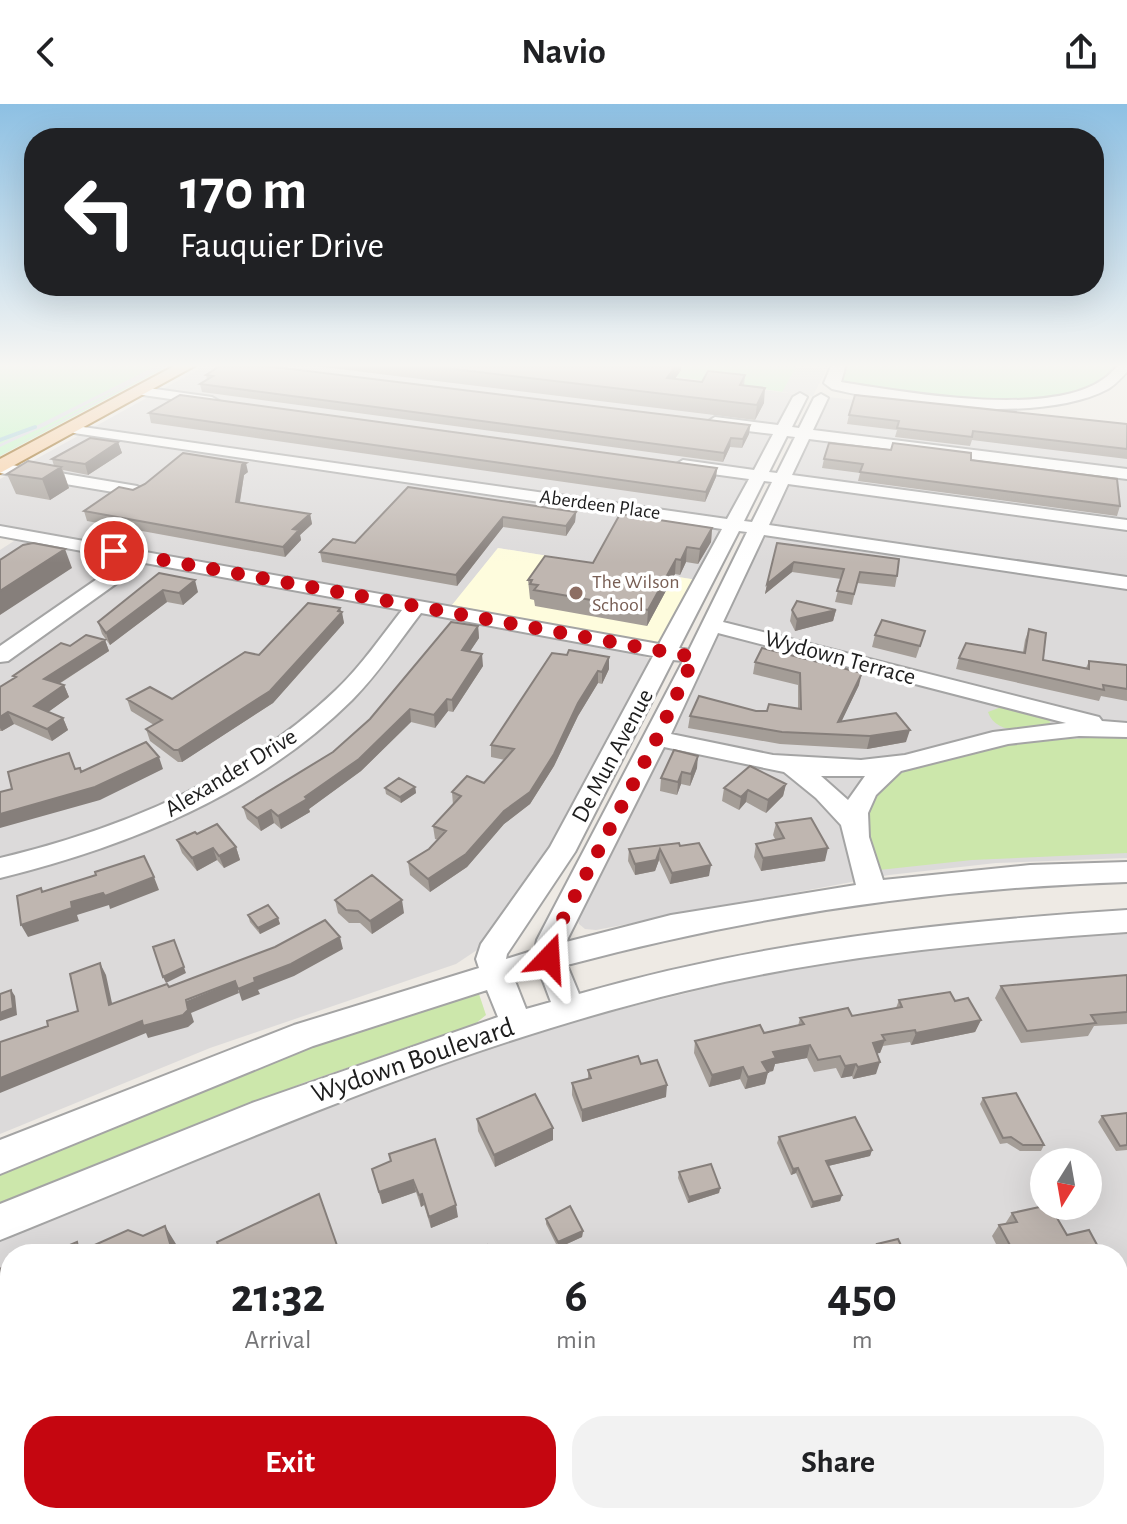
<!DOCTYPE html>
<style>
:root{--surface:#fff;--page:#f2f2f2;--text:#202124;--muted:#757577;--accent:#c50610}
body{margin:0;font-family:"Alegreya Sans",sans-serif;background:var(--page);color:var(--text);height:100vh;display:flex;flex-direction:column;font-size:30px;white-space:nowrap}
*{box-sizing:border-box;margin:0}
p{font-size:26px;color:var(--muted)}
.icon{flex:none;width:44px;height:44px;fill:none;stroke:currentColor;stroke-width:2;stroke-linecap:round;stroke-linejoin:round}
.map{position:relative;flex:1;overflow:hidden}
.details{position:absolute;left:0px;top:1140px;width:1128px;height:280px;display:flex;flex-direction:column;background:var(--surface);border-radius:32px 32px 0 0;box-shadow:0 8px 32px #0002}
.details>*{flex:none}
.hud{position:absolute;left:24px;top:24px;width:1080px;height:168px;border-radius:32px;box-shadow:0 8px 32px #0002;background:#202124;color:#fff;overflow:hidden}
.needle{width:52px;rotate:191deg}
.controls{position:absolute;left:1030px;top:1044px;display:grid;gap:16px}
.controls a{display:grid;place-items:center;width:72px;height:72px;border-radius:50%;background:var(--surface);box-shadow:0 8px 32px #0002;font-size:40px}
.pin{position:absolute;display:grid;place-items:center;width:68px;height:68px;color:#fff;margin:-34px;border:4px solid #fff;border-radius:50%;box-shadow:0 2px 8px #0007}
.me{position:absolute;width:88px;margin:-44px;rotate:20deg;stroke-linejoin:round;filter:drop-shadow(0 0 6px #0008)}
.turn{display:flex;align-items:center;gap:28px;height:168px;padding:0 24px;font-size:36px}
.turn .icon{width:104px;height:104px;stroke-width:2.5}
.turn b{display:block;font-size:56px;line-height:68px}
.eta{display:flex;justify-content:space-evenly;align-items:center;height:136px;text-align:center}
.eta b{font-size:48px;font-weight:700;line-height:56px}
.button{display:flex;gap:16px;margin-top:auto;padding:16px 24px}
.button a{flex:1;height:92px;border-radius:32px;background:var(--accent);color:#fff;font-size:32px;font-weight:700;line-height:92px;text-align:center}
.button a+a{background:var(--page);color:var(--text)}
header{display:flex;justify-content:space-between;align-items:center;height:104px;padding:0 24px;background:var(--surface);font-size:36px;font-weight:700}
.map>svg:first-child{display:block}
</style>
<header><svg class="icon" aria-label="back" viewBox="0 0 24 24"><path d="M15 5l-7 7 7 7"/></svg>Navio<svg class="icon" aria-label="share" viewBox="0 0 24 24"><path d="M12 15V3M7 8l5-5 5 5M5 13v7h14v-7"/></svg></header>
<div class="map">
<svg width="1127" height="1420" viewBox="0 0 1127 1420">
<rect width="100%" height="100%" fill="#eeeae4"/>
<path fill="#dcdada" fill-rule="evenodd" d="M208 260H534L796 290 697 476 498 444 442 514 637 549 652 556 563 733 480 844 456 860 210 944 0 1030V446L28 428 0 422V375Z
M828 293 1127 326V754L996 759 889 771 596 826 585 825 579 820 577 812Z
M1127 827V1420H0V1134L296 1013 561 920 744 875 909 842ZM1044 1058H1088V1102H1044ZM10 1150H1118V1410H10Z"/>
<path fill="#fefcdd" d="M498 444 697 476 661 538 654 539 452 501Z"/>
<path fill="#cce7ab" d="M1004 602 1048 613 1051 621C1033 629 995 631 988 608Z
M1127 633V749L972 756 879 766C871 741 862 720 873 695 899 641 1073 633 1127 633Z
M478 887 486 911 475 920 303 979 0 1102V1059L227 968Z"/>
<path fill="#c1f8c3" d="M0 260H172L0 352Z
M673 260 796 263 783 288 677 273 680 266Z
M849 260H1127V261L1104 282 1021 300 837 282Z"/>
<path fill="#ddd" d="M796 263 826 266 813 292 782 288Z"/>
<path fill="#d8d9e4" d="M160 260H170L0 350 136 275 45 322 0 343V340Z"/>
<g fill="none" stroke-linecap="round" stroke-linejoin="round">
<path stroke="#a5d2db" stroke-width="4" d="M0 336 35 323"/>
<g stroke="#a4a4a4" stroke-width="4">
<path id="minor" d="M832 260H846L841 278C903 288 1048 314 1102 276 1109 272 1114 265 1120 260H1127V268C1121 274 1115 281 1108 285 1042 320 904 302 832 285L824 279Z
M141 283 212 293 219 297 212 301 136 290 134 287Z
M800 289 807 293 792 323 799 324 814 294 821 290 828 294 813 326 1127 365V375L809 335 792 371 1127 416V426L788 380 769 421 1127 473V485L764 431 723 518 1099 613 1102 617 1127 619V633L1079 632 1008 640 901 667 876 691 868 709 869 733 883 776 1030 761 1127 758V778C937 784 750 812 567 861L579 890C758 838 942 818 1127 806V828C978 838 830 852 685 887 447 944 226 1045 0 1136V1100L252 999 498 913 487 886 313 942 0 1070V1036L294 921 479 864 476 855 481 840 550 743 653 552 421 509C398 539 378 570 352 596 256 691 129 742 0 774V754C122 725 244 674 336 586 361 562 381 533 402 506L145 459 8 557 0 558V542L126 455 0 432V422L659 540 722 425 74 329 66 324 69 321 727 415 749 375 683 366 675 361 683 356 754 366 773 330 715 323 707 318 715 313 778 321 793 293ZM787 332 795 333 777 369 769 368ZM764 377 772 378 752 418 744 417ZM739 427 747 428 689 546 679 544ZM718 529 1066 619 993 628 905 651 861 656 773 651 671 630ZM673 556 683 557 537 836 535 846 506 855 507 850 575 748ZM664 643 784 668 816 694 841 721 856 781 671 811 566 838ZM821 672H865L848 696ZM540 869 551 898 526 905 515 877Z
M0 359 137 382 146 387 137 392 0 369Z
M1127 1299V1341L1118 1344V1300Z
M787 1410H850L846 1420H783Z"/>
</g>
<g stroke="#925c05" stroke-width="4">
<path id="major" d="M178 260H198L0 369V355Z"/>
</g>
<use href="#minor" fill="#fff" fill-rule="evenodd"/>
<use href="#major" fill="#f9cd9e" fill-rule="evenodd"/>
</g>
<path fill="#a49d97" d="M298 260H681V266L675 275 702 278 745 271 744 282 764 299 755 316Z
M206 271 750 321 749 330 742 344 730 343 723 358 202 288 200 280 207 276Z
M149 309 717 364 716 373 705 398 151 319Z
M849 311 1127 320V355L972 336 970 342 895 333 897 326 847 320Z
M118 338 122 349 88 371 63 366 69 384 50 396 16 390 7 370 54 362 52 355Z
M824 355 971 356 1120 402 1117 412 858 377 860 369 822 364Z
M248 368 244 371 240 398 310 410 312 420 300 431 301 436 285 453 87 417 84 407 133 386Z
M408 383 576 408 575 418 566 432 503 423 457 482 322 458 320 448 355 439Z
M712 424 711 438 698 460 686 458 680 471 675 470 647 522 535 502 534 496 530 495 528 476 593 459Z
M777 439 897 472 895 483 857 479 852 501 835 498 841 475 792 468 765 490Z
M159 469 198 488 183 501 167 498 110 541 102 530 98 518Z
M340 504 344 519 273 599 182 658H178L150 637 146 625 154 621 131 607 127 595H172L259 551Z
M792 506H836L833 517 795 527 790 517Z
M478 522 479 534 470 547 483 562 453 608 448 607 435 624 411 618 361 667 309 705 310 708 281 725 274 719 261 727 247 715 243 703 333 648Z
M1029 525 1043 556 1086 564 1089 557 1127 561V597L1101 592 1099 597 956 565 959 554 1023 548 1025 536Z
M925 527 916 554 872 543 875 531Z
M105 536 109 547 59 580 64 581 69 593 48 608 63 614 68 626 52 637 14 620 2 627H0V583L14 574 13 572 70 542Z
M567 551 609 553V565L602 580 598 579 578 612 554 662 530 700 504 720 467 763 430 788 410 771 408 758 429 745 438 736 435 735 433 722 453 701 452 688 484 679 505 656 491 653V641Z
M755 558 859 581 841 618 906 638 867 645 780 640 688 624 690 612 798 605V581L753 570Z
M697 664 690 682 681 680 677 691 660 687 661 674Z
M786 680 783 692 766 709 746 698 739 706 722 697 724 684Z
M415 683 416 689 401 699 386 690 385 684Z
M776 719 825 757 761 767 754 753 756 740 775 735 773 731Z
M197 730 236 743 240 756 224 764 217 756 197 767 182 749 177 736Z
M680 742 709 772 670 780 659 756 655 767 635 771 628 757 629 745Z
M335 796 404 809 372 830 360 819H349L338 809Z
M248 811 278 814 280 820 260 830 250 818Z
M1127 871V920L1094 922 1088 932 1021 939 995 894 1001 882Z
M899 896 955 897 981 916 975 928 911 941 910 938 883 942 880 949H877L876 970 853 975 852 972 841 974 836 964 814 968 807 954 775 960 773 967 768 968 765 980 745 985 740 975 709 983 694 949 695 937 764 929 798 922 800 914 852 912 896 904Z
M641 960 666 993 582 1018 572 991V979L588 975V966Z
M983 994 1044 1041 1041 1047H1020L1007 1039 1000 1040 980 1000Z
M1127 1009V1046L1116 1047 1098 1018 1102 1012Z
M477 1015 553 1024V1036L495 1063 478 1027Z
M779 1033 872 1046 870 1052 828 1062 842 1091 840 1097 811 1104 796 1069 791 1071 777 1039Z
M391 1058 458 1113 431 1124 424 1101 421 1103 416 1088 382 1100 372 1065Z
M679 1068 720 1084 719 1089 688 1099 678 1074Z
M1012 1109 1067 1131 1102 1150H1001L992 1132 999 1121 1005 1120Z
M546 1115 583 1127 582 1133 558 1144 546 1120Z
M877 1140 905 1150H876L874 1146Z
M10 1159V1363L4 1371 0 1370V1165Z
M137 1410H191L187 1420H161Z"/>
<path fill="#867f7b" d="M677 260H681V266L666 288 667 274Z
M765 284 764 299 755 316 757 301Z
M750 321 749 330 742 344 743 335Z
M731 334 730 343 723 358 724 349Z
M118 338 122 349 88 371 85 360Z
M246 359 248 368 244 371 238 408 236 398 242 361Z
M61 363 69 384 50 396 42 375Z
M717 364 716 373 705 398 706 388Z
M576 408 575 418 566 432V422Z
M310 410 312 420 300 431 301 436 285 453 283 443 293 425Z
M503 413V423L457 482 456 471Z
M712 424 711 438 698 460 700 445Z
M687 443 686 458 680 471 681 456Z
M65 445 72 464 0 511V487Z
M676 455 675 470 647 522 648 506Z
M794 458 792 468 765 490 767 480Z
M195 476 198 488 183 501 179 489Z
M163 486 167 498 110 541 106 529Z
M340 504 341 509 342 508 344 519 273 599 182 658 178 646Z
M836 506 833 517 795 527 797 515Z
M478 522 479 534 463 558 462 546Z
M105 536 109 547 49 586 44 575Z
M482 550 483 562 453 608 452 596Z
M609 553V565L602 580V568Z
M598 567V579L578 612 554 662 530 700 504 720 467 763 430 788 428 775 578 599Z
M862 569 859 581 835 631 838 618Z
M64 581 69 593 40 614 34 602Z
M447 595 448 607 435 624 434 611Z
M410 605 411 618 361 667 309 705 310 708 281 725 278 712 305 693Z
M8 608 14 620 2 627 0 624V613Z
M63 614 68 626 52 637 47 625Z
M910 626 906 638 867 645 870 632Z
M698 652 697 664 690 682 691 670Z
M159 653 163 665 100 696 0 724V710Z
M682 668 681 680 677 691 678 678Z
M786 680 783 692 766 709 768 696Z
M415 683 416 689 401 699 400 693Z
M748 686 746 698 739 706 741 693Z
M271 706 274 719 261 727 257 714Z
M236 743 240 756 224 764 219 752Z
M213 744 217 756 197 767 192 754Z
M828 744 825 757 761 767 763 754Z
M660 745 659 756 655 767 635 771V760Z
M711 761 709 772 670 780 672 769Z
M154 773 159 786 110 805 109 801 77 811 79 817 28 833 21 821 71 798Z
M402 796 404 809 372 830 370 817Z
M278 814 280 820 260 830 258 824Z
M340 833 343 845 294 872 258 886 260 890 242 897 238 885 254 874Z
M174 836 186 869 166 879 163 873Z
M100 859 106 871 115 913 109 901Z
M235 877 239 889 191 909 194 918 188 923 148 934 146 929 0 989V974Z
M11 886 15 892 17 911 0 917V909Z
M981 916 975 928 911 941 916 929Z
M885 936 880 949 868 951 873 939Z
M810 941 807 954 775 960 773 967 768 968 765 980 745 985 748 973 773 948Z
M880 958 876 970 853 975 858 963Z
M856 960 852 972 841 974 845 962Z
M743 963 740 975 709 983 712 971Z
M667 981 666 993 582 1018V1006Z
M553 1024V1036L495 1063 494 1051Z
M872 1046 870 1052 824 1063 826 1057Z
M798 1064 796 1069 791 1071 793 1065Z
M413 1076 416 1088 382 1100 379 1088Z
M720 1084 719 1089 688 1099 689 1093Z
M422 1090 424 1101 421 1103 419 1091Z
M842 1091 840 1097 811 1104 813 1098Z
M456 1101 458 1113 431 1124 429 1113Z
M165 1122 176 1140 179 1150H173Z
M583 1127 582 1133 558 1144V1138Z
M0 1355 9 1362 4 1371 0 1368Z
M173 1410H191L187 1420H173L170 1417Z
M510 1410H526L507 1420H491Z
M478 1413 479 1420H463Z"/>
<path fill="#bfb6b0" stroke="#867f7b" stroke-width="2" d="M223 260H250L750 321 743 335 731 334 724 349 200 280 213 272 206 271Z
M411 260H677L667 274 702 278 708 267 745 271 740 281 765 284 757 301Z
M180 291 717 364 706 388 149 309Z
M855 291 1127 320V345L973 327 972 333 897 324 899 317 849 311Z
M90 334 118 338 85 360 52 355Z
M829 339 891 346 893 339 971 349V356L1117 375 1120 402 860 368 863 360 824 355Z
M183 349 246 359 242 361 236 398 310 410 293 425 299 426 283 443 84 407 119 383 133 386 145 380Z
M28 357 61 363 42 375 7 370Z
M408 383 576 408 566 422 503 413 456 471 320 448 333 435 355 439Z
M620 410 712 424 700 445 687 443 681 456 676 455 648 506 534 486 538 481 530 480 532 476H528L545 452 593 459Z
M33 439 65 445 0 487V456L23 441Z
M777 439 899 455 897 472 860 468 854 490 837 487 844 465 794 458 767 480Z
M159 469 195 476 179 489 163 486 106 529 98 518Z
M797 497 836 506 797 515 792 506Z
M308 499 340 504 338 507 342 508 270 587 178 646H174L146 625 162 616 127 595 150 583 172 595 245 548 259 551Z
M882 516 925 527 920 542 875 531Z
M451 518 478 522 462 546 482 550 452 596 447 595 434 611 410 605 359 655 305 693 307 695 278 712 271 706 257 714 243 703 333 648 370 615Z
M1029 525 1046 529 1043 556 1089 565V557L1127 561V585L1103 581 1104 586 959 554 966 539 1025 549Z
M86 531 105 536 44 575 64 581 34 602 63 614 47 625 8 608 0 613V583L16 573 13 572 61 539 70 542Z
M762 544 862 569 838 618 896 609 910 626 870 632 782 628 690 612 699 592 756 607H767L769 600 801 605 800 569 755 558Z
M569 546 609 553 602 568 598 567 578 599 554 650 530 688 504 707 466 750 428 775 408 758 429 745 446 727 433 722 461 692 452 688 467 672 484 679 514 645 491 641 552 549 567 551Z
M146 638 159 653 95 683 0 710V688L12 685 8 668 69 649 75 665 80 664 81 668Z
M674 646 698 652 691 670 682 668 678 678 661 674Z
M750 662 786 680 768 696 748 686 741 693 724 684Z
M399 674 415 683 400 693 385 684Z
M811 714 828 744 763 754 756 740 784 734 776 719Z
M217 720 236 743 219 752 213 744 192 754 177 736 195 728 197 730Z
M679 739 680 742 699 739 711 761 672 769 660 745 656 756 635 760 629 745Z
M144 752 154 773 105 792 103 789 71 798 72 804 21 821 17 792 41 784 42 788 96 771 95 768Z
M372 771 402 796 370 817 358 807 346 806 335 796Z
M268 801 278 814 258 824 248 811Z
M325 816 340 833 291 860 254 874 255 878 238 885 235 877 186 896 188 906 183 911 143 922 142 917 0 974V938L48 922 47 917 78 907 70 870 100 859 109 901 167 880 169 883 275 843Z
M174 836 184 863 163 873 153 843Z
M1127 871V908L1091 911 1096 919 1027 927 1001 882Z
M11 886 13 904 0 909V890Z
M950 888 955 897 968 894 981 916 916 929 915 926 882 931 885 936 873 939 880 958 858 963 856 960 845 962 840 952 818 956 810 941 773 948 776 954 762 958 768 968 748 973 743 963 712 971 695 937 760 921 764 929 804 920 800 914 848 904 852 912 902 903 899 896Z
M638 952 641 960 657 956 667 981 582 1006 572 979 591 974 588 966Z
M1016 989 1044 1041H1023L1011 1033 1003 1034 983 994Z
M535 990 553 1024 494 1051 477 1015Z
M1127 1009V1041L1120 1042 1102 1012Z
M855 1013 872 1046 826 1057 842 1091 813 1098 798 1064 793 1065 779 1033Z
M435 1035 456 1101 429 1113 422 1090 419 1091 413 1076 379 1088 372 1065 391 1057 389 1050Z
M711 1060 720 1084 689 1093 679 1068Z
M319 1090 340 1150H221L217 1138Z
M570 1102 583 1127 558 1138 546 1115Z
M1044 1102H1050L1067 1131 1089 1126 1102 1150H1008L1005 1144 1011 1143 999 1121 1017 1118 1012 1109Z
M165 1122 173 1150H49L77 1138 79 1148 128 1126 143 1132Z
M898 1135 905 1150H882L877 1140Z
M487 1141 489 1150H462Z
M955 1147 956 1150H942Z
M10 1159V1356L0 1352V1165Z
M1118 1177 1124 1187 1118 1189Z
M153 1410H173L170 1417Z
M282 1410H410L412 1420H279Z
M456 1410H510L491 1420H479L478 1413 463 1420H459Z"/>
<linearGradient id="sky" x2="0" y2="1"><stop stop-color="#8dc0e3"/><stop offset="0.57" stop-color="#f7f6f3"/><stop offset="1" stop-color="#f7f6f3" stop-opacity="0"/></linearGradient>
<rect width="1127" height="459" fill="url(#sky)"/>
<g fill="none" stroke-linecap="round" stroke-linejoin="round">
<path stroke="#c50610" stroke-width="14" stroke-dasharray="0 25.2" d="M114 447 694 553 657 634 552 836 549 854"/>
</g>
<circle fill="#8d6e63" stroke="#fff" stroke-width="3" cx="576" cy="489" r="8"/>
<g text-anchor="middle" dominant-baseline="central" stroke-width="7" stroke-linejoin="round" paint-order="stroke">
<g font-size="20" fill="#1d1d1d" stroke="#fff">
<text transform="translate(600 401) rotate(8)">Aberdeen Place</text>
</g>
<g font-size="20" fill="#785e54" stroke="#fff" text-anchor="start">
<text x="592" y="478">The Wilson<tspan x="592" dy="23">School</tspan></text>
</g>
<g font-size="24" fill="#1d1d1d" stroke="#fff">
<text transform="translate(840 554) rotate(15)">Wydown Terrace</text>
<text transform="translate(613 652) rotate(-62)">De Mun Avenue</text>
<text transform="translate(231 669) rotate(-31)">Alexander Drive</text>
</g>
<g font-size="28" fill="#1d1d1d" stroke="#fff">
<text transform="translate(413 957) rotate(-19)">Wydown Boulevard</text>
</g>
</g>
</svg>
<div class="controls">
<a><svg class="needle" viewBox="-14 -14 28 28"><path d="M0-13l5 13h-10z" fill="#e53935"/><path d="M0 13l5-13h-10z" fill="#757577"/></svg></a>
</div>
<div class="pin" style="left:114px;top:447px;background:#d93025"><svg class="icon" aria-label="arrive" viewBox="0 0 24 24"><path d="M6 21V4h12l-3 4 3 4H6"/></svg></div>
<svg class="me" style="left:549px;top:854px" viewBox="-20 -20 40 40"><path d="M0-17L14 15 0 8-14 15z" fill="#c50610" stroke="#fff" stroke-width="4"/></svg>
<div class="hud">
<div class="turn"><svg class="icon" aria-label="left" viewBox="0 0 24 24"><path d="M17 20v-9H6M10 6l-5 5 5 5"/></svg><div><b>170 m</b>Fauquier Drive</div></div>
</div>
<section class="details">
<div class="eta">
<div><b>21:32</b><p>Arrival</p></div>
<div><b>6</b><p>min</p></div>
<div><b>450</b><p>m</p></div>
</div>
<div class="button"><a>Exit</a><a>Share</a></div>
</section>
</div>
